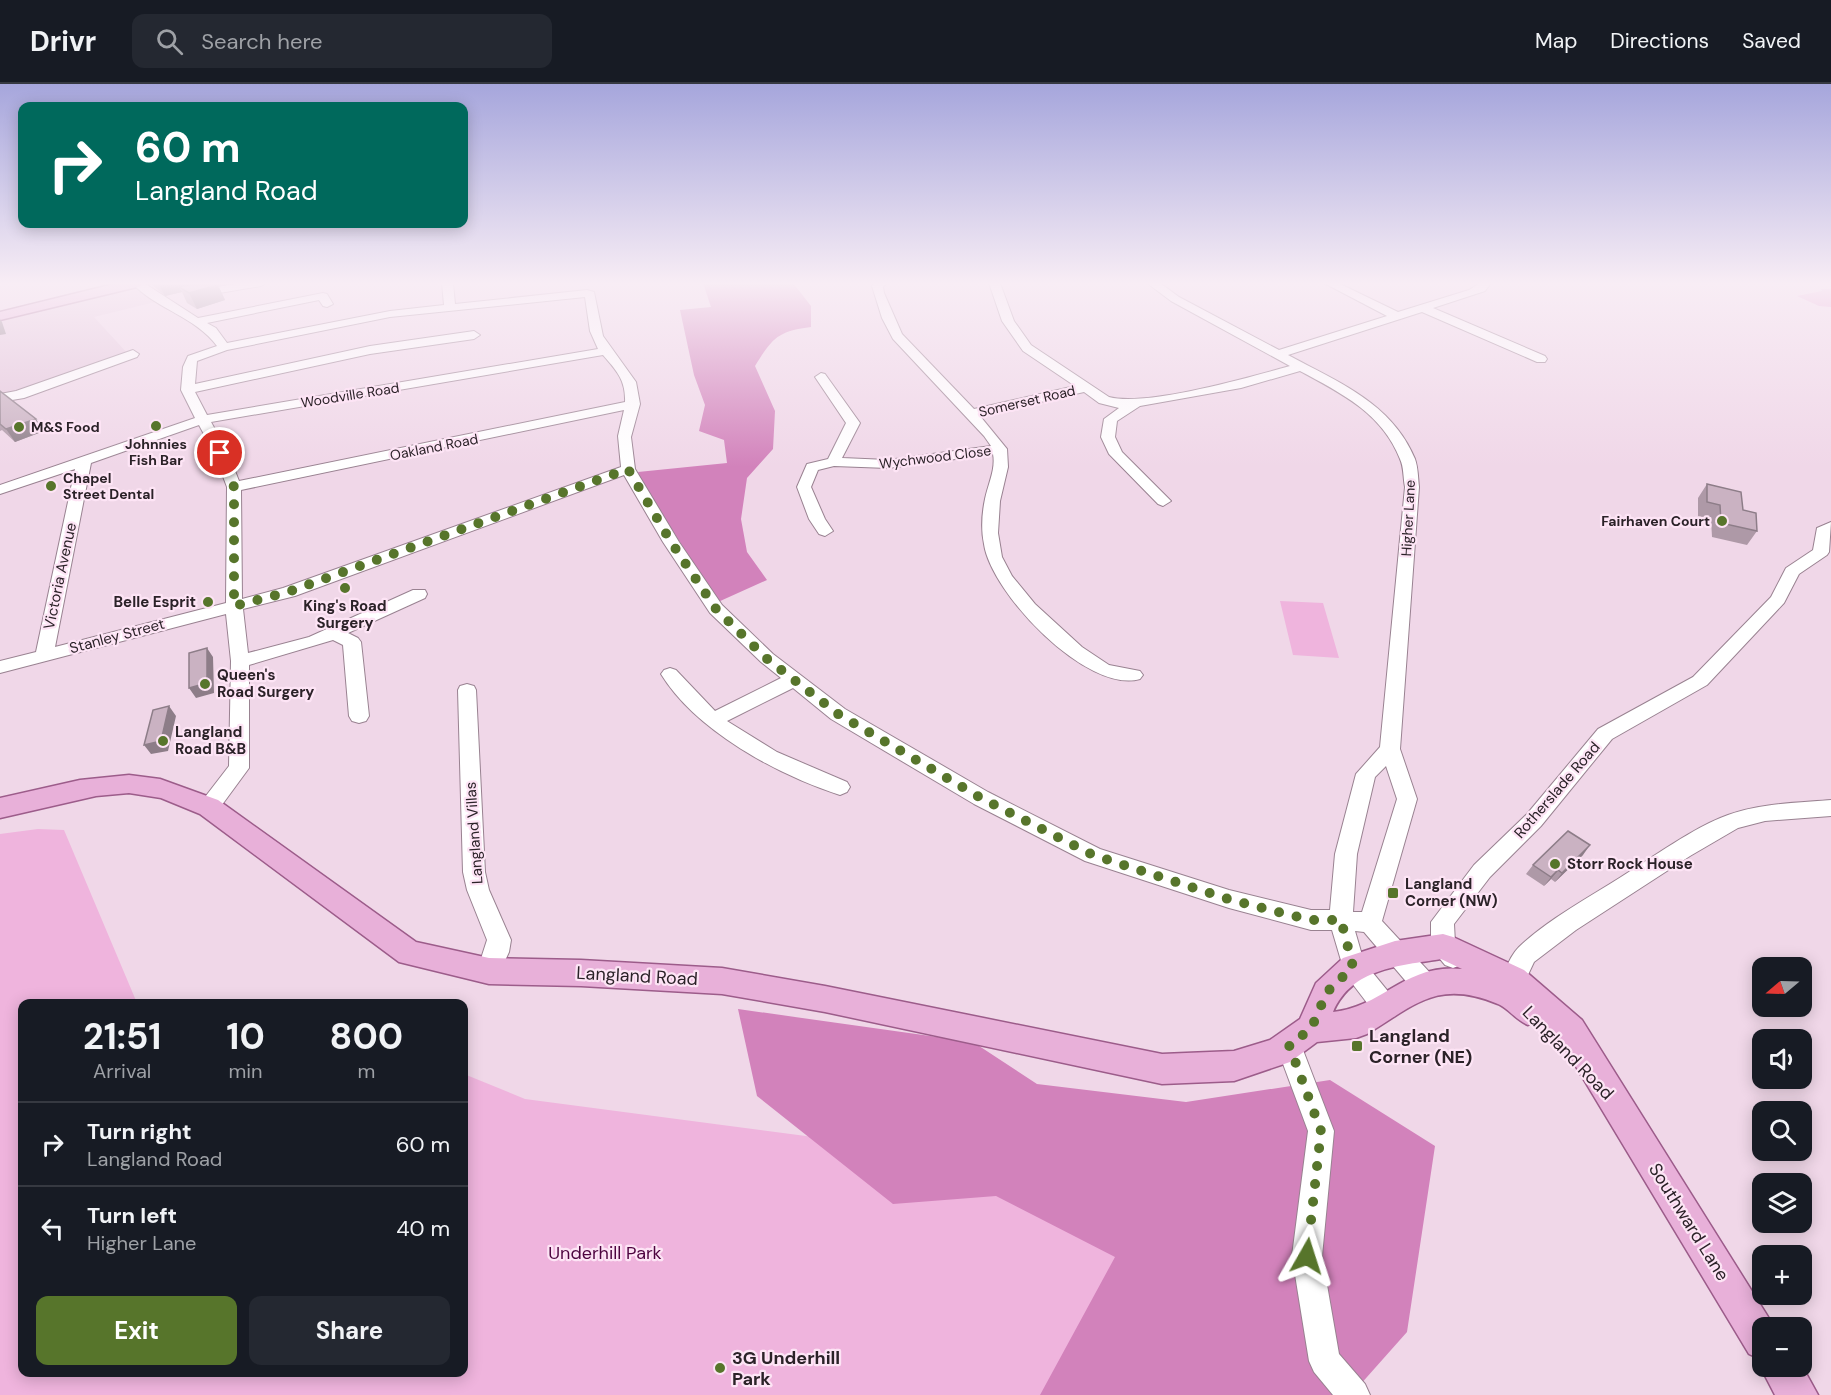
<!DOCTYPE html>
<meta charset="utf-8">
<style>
:root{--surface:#171b24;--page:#242831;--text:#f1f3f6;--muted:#9ea1a6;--line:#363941;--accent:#57752b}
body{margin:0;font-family:"DM Sans",sans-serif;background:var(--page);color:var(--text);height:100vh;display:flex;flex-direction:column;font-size:22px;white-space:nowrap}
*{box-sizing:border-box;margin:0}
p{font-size:20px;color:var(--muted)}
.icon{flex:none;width:33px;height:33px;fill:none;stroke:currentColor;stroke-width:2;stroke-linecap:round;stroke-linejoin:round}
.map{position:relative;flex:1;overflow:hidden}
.details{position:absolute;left:18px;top:915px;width:450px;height:378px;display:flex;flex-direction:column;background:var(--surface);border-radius:12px;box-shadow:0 3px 15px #0003}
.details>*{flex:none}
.hud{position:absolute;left:18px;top:18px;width:450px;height:126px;border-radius:12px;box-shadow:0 3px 15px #0003;background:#00695c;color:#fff;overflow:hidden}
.needle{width:39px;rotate:251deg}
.tools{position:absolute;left:1752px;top:873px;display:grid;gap:12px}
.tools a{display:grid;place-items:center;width:60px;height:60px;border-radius:12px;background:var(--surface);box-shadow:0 3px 15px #0003;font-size:30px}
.pin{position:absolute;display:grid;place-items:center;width:51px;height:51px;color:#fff;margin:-26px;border:3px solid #fff;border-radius:50%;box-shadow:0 2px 6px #0007}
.me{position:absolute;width:66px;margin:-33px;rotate:6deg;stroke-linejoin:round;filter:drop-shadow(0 0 4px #0008)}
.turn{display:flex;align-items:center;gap:21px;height:126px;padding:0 18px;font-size:27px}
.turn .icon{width:78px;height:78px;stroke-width:2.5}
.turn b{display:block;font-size:42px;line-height:51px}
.eta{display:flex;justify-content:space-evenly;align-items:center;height:102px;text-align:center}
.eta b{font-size:36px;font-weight:700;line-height:42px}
.button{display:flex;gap:12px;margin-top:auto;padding:12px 18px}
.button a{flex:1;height:69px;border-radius:12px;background:var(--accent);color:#fff;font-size:24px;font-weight:700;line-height:69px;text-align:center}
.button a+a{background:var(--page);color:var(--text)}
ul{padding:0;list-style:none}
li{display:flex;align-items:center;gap:18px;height:84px;padding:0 18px;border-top:2px solid var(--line)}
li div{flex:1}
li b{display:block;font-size:22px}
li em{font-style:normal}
header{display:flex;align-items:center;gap:36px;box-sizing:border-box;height:84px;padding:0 30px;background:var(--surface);border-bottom:2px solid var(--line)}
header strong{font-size:28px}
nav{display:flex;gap:33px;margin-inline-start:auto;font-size:21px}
.search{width:420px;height:54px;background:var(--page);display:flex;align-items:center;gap:15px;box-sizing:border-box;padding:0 21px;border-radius:12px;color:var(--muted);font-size:22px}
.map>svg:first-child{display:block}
</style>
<header>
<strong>Drivr</strong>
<div class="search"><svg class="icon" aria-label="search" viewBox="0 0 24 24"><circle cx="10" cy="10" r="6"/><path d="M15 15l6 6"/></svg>Search here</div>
<nav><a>Map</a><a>Directions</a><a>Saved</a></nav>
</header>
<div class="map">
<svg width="1831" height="1311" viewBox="0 0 1831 1311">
<rect width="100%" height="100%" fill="#f0d7e8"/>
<path fill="#e5c7dc" d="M137 201 155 218 94 233 128 270 0 312V234Z"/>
<path fill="#efb4dd" d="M1280 517 1323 519 1339 574 1293 571Z
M38 745 64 746 137 919 22 920V1288H464V990L525 1015 935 1069 1156 1056 1179 1311H0V750Z"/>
<path fill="#d282bb" d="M703 199H793L811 222V243C777 247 772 255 755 282L775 327 773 365 747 394 741 435 747 468 767 496 718 518 643 400 638 388 727 379 724 356 699 347 705 321 694 291 680 226 711 223Z
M738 925 973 958 1037 1000 1186 1018 1330 996 1435 1062 1407 1248 1351 1311H1040L1115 1173 996 1112 893 1120 757 1012Z"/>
<path fill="#e392cb" d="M1821 205H1831V223L1819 222 1797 212 1822 207Z"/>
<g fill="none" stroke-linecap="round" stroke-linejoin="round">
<g stroke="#998291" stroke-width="2">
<path id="minor" d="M132 199H144L198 234 323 209 327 210 333 220 327 223 323 222 319 216 207 239 216 244 227 259 390 227 444 221 442 199H453L455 220 587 206 594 208 603 252 636 298 640 320 631 353 635 385 679 458 722 521 773 570 845 625 988 708 1100 765 1229 806 1311 826H1330L1335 770 1356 690 1380 663 1405 403C1403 394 1404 383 1400 375 1382 329 1341 309 1300 287L1241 304 1140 322 1117 337 1115 353 1122 368 1171 417 1163 422 1158 420 1109 370 1101 353 1104 335 1119 324 1099 319 1084 308 980 332 1007 365 1008 383 1000 417 998 449 1002 473 1012 492 1035 520 1082 563 1109 581 1140 587 1143 591 1140 595C1087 610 991 509 984 460 981 446 982 429 985 415 988 400 996 385 993 370L888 384 834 382 818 386 811 403 825 435 833 447 825 452 819 450 809 435 797 403 807 380 828 375 846 339 815 293 821 289 825 290 860 339 842 374 888 376 991 362 984 352 893 255 882 234 872 202 874 199H886L883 203 884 209 902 250 974 325 1075 302 1023 267 1002 237 989 199H1000L1014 237 1031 261 1109 313C1146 323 1250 293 1290 282L1171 217 1147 199H1160L1179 213 1279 266 1387 232 1324 199H1338L1398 228 1469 206 1480 199H1491L1485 207 1433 224 1545 272 1547 275 1545 278H1537L1422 228 1288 271C1338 298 1392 319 1415 375 1418 383 1418 394 1419 403L1400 665 1417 715 1382 837 1433 892 1436 900 1433 908 1424 911 1415 908 1364 848 1355 847 1364 878 1395 916 1398 924 1395 932 1386 935 1377 932 1345 890 1332 846H1311L1229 824 1085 777 974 720 831 635 793 604 727 637 777 668 847 698 850 703 847 708 840 711C778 691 696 647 661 590L664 586 670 584 676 586 715 627 781 594 761 578 710 529 663 458 624 391 295 512 243 525 248 569 309 553 413 506H425L427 510 425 514 348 549 358 554 361 558 369 632 366 637 359 639 352 637 349 632 343 561 333 556 249 581V684L216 729 209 731 202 729 199 723 202 717 229 682 231 577 226 530 0 589V577L36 568 75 385 0 410V401L195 334 181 306 183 283 188 272 217 262C196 233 156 225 132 199ZM585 213 590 247 598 265 207 331 195 308 370 270 474 255 480 251 474 247 370 262 195 300 197 277 227 266 390 233ZM603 271C616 286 626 296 625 318L239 397 228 369 211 338ZM624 326 618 352 621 383 283 504 242 515 241 406ZM199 341 214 369 227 403 226 519 55 563 91 379ZM1386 682 1397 715 1362 828H1353L1357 770 1375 693Z
M240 199H266L261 202 196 213 190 210 196 207Z
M133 266 139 270 137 273 24 314 0 318V310L16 307Z
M1831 438 1829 468 1827 471 1799 490 1784 519 1707 601 1612 655 1541 742 1490 793 1454 840 1455 859 1465 874 1461 881 1453 884 1445 881 1435 869 1431 862V838L1474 781 1527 730 1598 645 1693 593 1771 513 1786 484 1813 466 1817 444Z
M467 600 474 602 476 606 485 788 489 806 511 856 509 868 497 894 489 897 481 894 477 887 487 856 467 806 463 788 458 606 460 602Z
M1831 716V732L1765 737 1738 744 1690 772 1576 846 1534 878 1526 895 1521 917 1512 920 1503 917C1497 902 1508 874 1519 863 1547 836 1588 814 1621 793 1652 774 1694 743 1728 731 1761 719 1796 719 1831 716Z
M1289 949 1298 953 1334 1047 1322 1172 1339 1270 1365 1300 1370 1311H1333L1314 1288 1309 1277 1292 1172 1308 1047 1276 961 1280 953Z"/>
</g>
<g stroke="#9c5c8a" stroke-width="3">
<path id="major" d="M118 199H143L141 202 0 236V228Z
M129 691 160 695 218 716 416 858 489 874 581 876 722 884 825 902 1162 970 1234 967 1270 956 1300 935 1316 899 1343 874 1395 857 1443 850 1453 853 1524 886 1582 936 1775 1244H1762V1282H1802L1818 1311H1775L1760 1282 1762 1276 1749 1270 1560 956 1539 936 1528 941C1516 936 1509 925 1498 920 1438 895 1416 920 1367 950L1356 954 1317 958 1290 978 1234 997 1162 1000 825 928 722 910 581 902 489 900 399 878 200 730 161 714 129 709 96 712 0 734V714L80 696ZM1441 875 1462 885C1405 879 1383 923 1333 928 1352 884 1399 882 1441 875Z"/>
</g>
<use href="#minor" fill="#fff" fill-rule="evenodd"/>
<use href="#major" fill="#e8b0d9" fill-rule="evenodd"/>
</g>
<path fill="#ae99a7" d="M150 199H221V201H218L225 216 197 225 187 219 182 208 165 212Z
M0 307 44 347 15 358 2 346 0 347Z
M1707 400 1743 426 1757 447 1747 461 1712 453 1711 435 1698 432V414Z
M1583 771 1555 798 1551 795 1544 802 1526 790 1533 781Z"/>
<path fill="#8d7d88" d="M168 199H221V201H218L225 216 197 225 189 209 179 203 182 208 165 212 159 201Z
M0 235 2 238 6 250 0 251Z
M36 335 44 347 15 358 6 345Z
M207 564 213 573 214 609 196 614 189 604Z
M169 622 176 632 168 667 151 670 144 661Z
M1590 761 1583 771 1555 798 1562 789Z
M1558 786 1551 795 1544 802 1551 793Z"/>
<path fill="#cab2c2" stroke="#8d7d88" stroke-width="1.5" d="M199 199H215L217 201 189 209 179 203Z
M0 307 36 335 6 345 0 340Z
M1707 400 1741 408 1743 426 1756 429 1757 447 1721 439 1720 421 1707 418Z
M207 564V599L189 604V569Z
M169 622 161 657 144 661 153 626Z
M1568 747 1590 761 1562 789 1558 786 1551 793 1533 781Z"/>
<linearGradient id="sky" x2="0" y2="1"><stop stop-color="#a6a6dc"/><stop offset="0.52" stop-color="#f8edf5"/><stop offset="1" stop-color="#f8edf5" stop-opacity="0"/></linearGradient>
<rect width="1831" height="383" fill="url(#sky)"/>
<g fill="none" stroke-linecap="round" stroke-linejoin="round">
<path stroke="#57752b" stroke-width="10" stroke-dasharray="0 18" d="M220 369 234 403V522L288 508 628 385 671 458 716 525 766 574 838 630 981 714 1093 771 1228 815 1290 831 1311 836H1341L1353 883 1327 908 1311 945 1289 961 1321 1047 1307 1172"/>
</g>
<g fill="#57752b" stroke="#fde4f5" stroke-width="2">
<circle cx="156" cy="342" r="6"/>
<circle cx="19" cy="343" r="6"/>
<circle cx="51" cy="402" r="6"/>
<circle cx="1722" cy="437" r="6"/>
<circle cx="345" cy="504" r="6"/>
<circle cx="208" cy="518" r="6"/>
<circle cx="205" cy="600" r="6"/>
<circle cx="163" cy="657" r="6"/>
<circle cx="1555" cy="780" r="6"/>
<rect x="1387" y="803" width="12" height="12" rx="3"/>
<rect x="1351" y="956" width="12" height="12" rx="3"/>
<circle cx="720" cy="1284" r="6"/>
</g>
<g text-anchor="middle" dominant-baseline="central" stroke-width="4.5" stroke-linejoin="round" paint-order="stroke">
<g font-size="14" fill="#2b2228" stroke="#fde4f5">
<text transform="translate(350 311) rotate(-9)">Woodville Road</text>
<text transform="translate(1027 317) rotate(-13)">Somerset Road</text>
<text transform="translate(434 363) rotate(-11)">Oakland Road</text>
<text transform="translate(935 373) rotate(-7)">Wychwood Close</text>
<text transform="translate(1408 434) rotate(-87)">Higher Lane</text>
</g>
<g font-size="14" font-weight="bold" fill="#2b2228" stroke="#fde4f5" text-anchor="start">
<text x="31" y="343">M&amp;S Food</text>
<text x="156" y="360" text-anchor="middle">Johnnies<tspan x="156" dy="16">Fish Bar</tspan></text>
<text x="63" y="394">Chapel<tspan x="63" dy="16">Street Dental</tspan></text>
<text x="1710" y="437" text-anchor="end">Fairhaven Court</text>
</g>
<g font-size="15" fill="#2b2228" stroke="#fde4f5">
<text transform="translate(60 492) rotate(-78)">Victoria Avenue</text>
<text transform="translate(117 552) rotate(-15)">Stanley Street</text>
<text transform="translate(1557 706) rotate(-49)">Rotherslade Road</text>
<text transform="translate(474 749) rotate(-94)">Langland Villas</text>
</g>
<g font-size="15" font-weight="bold" fill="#2b2228" stroke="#fde4f5" text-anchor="start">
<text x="196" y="518" text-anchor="end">Belle Esprit</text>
<text x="345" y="522" text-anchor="middle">King's Road<tspan x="345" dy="17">Surgery</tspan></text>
<text x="217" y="591">Queen's<tspan x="217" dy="17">Road Surgery</tspan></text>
<text x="175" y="648">Langland<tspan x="175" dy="17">Road B&amp;B</tspan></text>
<text x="1567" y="780">Storr Rock House</text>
<text x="1405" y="800">Langland<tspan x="1405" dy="17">Corner (NW)</tspan></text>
</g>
<g font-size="18" fill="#2b2228" stroke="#fde4f5">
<text transform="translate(637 892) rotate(3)">Langland Road</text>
<text transform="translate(1568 969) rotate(46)">Langland Road</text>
<text transform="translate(1689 1138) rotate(58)">Southward Lane</text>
</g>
<g font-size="18" font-weight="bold" fill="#2b2228" stroke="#fde4f5" text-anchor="start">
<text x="1369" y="952">Langland<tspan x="1369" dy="21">Corner (NE)</tspan></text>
<text x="732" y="1274">3G Underhill<tspan x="732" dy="21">Park</tspan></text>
</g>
<g font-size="18" fill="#4d033f" stroke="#fde4f5">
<text x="605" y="1169">Underhill Park</text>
</g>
</g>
</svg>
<div class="tools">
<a><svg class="needle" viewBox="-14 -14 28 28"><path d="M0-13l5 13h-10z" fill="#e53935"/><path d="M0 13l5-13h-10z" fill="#9ea1a6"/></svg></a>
<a><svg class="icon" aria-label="sound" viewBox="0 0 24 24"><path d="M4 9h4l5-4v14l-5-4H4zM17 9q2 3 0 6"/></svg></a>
<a><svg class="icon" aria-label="search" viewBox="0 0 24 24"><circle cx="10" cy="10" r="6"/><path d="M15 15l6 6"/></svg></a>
<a><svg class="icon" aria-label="layers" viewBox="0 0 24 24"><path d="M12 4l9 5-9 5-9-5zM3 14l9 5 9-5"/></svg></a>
<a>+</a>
<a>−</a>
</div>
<div class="pin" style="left:220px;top:369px;background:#d93025"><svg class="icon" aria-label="arrive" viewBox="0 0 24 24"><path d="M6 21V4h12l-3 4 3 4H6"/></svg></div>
<svg class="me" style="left:1307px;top:1172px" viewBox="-20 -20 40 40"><path d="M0-17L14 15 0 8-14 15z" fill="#57752b" stroke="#fff" stroke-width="4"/></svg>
<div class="hud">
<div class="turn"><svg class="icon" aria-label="right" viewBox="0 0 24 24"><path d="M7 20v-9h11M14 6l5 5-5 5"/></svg><div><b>60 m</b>Langland Road</div></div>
</div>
<section class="details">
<div class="eta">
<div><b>21:51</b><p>Arrival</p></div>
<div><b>10</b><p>min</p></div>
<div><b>800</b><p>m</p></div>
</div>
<ul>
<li><svg class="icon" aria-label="right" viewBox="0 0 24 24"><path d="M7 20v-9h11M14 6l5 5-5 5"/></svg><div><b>Turn right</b><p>Langland Road</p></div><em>60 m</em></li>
<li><svg class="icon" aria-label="left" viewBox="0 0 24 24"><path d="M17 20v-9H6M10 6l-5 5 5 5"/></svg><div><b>Turn left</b><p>Higher Lane</p></div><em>40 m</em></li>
</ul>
<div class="button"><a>Exit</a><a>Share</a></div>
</section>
</div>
